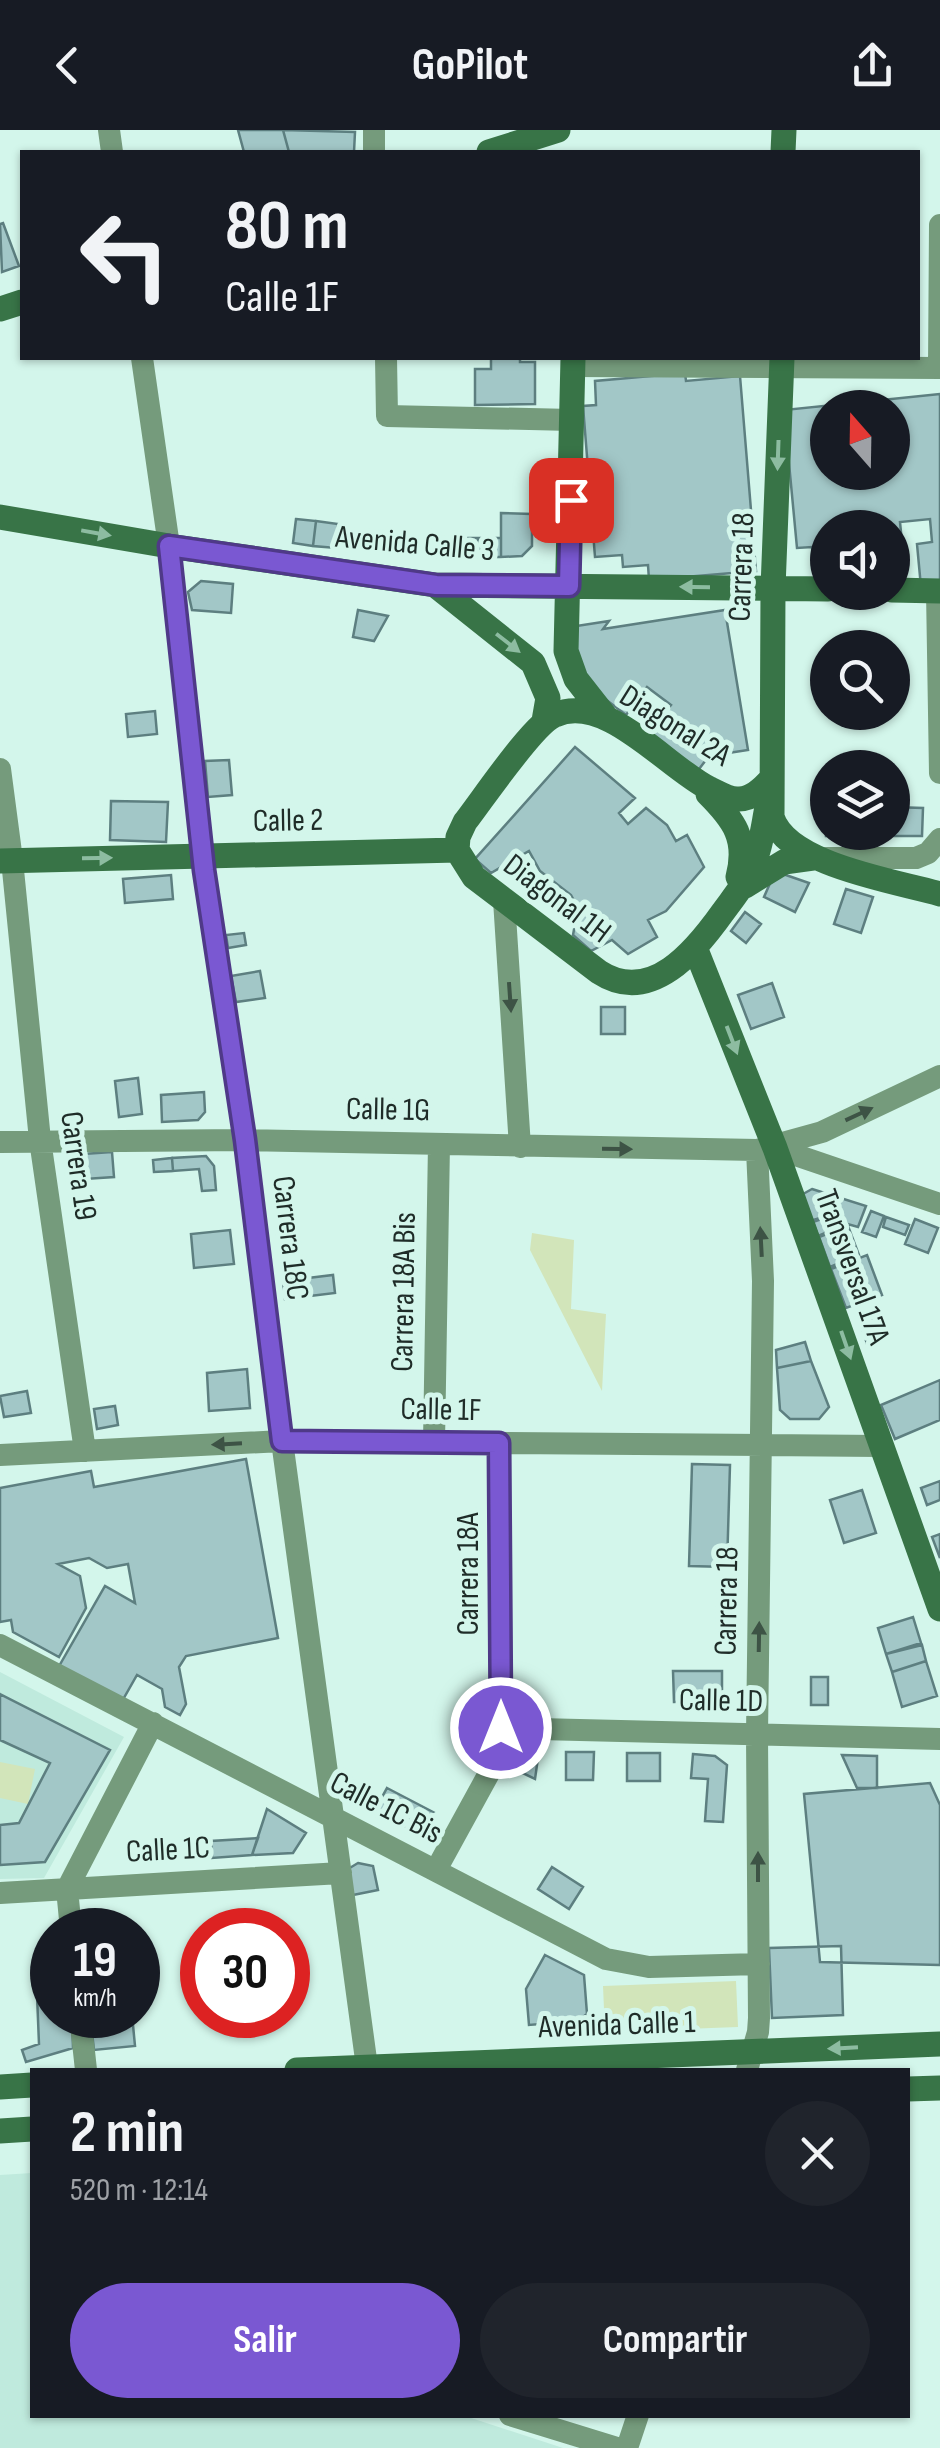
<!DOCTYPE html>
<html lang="es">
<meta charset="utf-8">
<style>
:root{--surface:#171b24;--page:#20242c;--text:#f1f3f6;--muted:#9ea1a6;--accent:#7a58d2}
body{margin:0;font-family:"Sofia Sans Condensed",sans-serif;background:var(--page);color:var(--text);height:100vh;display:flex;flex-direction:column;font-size:38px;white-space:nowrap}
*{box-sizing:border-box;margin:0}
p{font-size:32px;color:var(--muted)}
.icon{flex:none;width:55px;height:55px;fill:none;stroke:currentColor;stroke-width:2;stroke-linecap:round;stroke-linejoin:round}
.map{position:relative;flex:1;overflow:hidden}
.details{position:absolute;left:30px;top:1938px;width:880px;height:350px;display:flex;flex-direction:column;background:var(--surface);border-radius:0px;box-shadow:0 2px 8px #0004}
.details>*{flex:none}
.banner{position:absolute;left:20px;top:20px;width:900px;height:210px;border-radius:0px;box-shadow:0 2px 8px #0004;background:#171b24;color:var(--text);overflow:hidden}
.needle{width:65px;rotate:340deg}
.fabs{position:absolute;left:810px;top:260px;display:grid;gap:20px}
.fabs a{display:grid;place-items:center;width:100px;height:100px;border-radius:50%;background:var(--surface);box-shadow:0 2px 8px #0004;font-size:50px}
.speed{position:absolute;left:30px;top:1778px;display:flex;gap:20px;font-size:50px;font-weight:700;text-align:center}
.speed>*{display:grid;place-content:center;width:130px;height:130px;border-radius:50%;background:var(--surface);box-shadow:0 2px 8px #0004;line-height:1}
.speed small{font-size:25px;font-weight:400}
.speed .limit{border:15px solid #d22;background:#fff;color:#111}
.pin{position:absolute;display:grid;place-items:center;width:85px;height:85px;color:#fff;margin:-42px;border-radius:20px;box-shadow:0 5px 15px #0006}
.me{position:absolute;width:110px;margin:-55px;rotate:0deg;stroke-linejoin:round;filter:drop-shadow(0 0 8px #0008)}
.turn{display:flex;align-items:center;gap:35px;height:210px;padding:0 40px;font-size:45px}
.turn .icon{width:130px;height:130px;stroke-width:2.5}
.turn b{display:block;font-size:70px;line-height:85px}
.round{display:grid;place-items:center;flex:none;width:105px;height:105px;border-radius:52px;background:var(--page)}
.overview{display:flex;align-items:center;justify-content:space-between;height:170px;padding:0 40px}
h1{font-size:60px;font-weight:700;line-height:75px}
.cta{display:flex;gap:20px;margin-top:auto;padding:20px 40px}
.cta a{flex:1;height:115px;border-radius:60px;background:var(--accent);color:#fff;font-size:40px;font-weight:700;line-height:115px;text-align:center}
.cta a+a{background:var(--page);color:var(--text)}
header{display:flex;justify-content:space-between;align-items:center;height:130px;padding:0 40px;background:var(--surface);font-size:45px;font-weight:700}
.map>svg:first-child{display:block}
</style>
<header><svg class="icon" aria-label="back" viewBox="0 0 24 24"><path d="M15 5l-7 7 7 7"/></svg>GoPilot<svg class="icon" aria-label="share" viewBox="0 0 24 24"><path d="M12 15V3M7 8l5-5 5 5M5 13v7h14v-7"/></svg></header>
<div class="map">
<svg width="940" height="2318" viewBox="0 0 940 2318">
<rect width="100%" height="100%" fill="#d3f6eb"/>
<path fill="#bfeadd" d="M0 1542 124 1607 44 1748 0 1749Z
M32 2043V2285H462L563 2318H0V2045Z"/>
<path fill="#d2e5ba" d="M532 1103 574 1110 571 1179 606 1184 602 1261 530 1120Z
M0 1632 35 1639 28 1674 0 1668Z
M736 1851 738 1897 605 1902 603 1856Z"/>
<path fill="#a2c7c7" stroke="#5d7f80" stroke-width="2.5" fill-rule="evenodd" d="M238 0H283L289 22H244Z
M283 0 355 2 354 22H289Z
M3 93 19 136 2 142 0 94Z
M491 228H520V232H535V274L475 275V239H491Z
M685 243 686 251 740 246 756 441 649 450 648 435 623 437 622 425 595 427 583 276 596 275 595 251Z
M940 264V455L921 457 917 414 932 412 930 389 900 392 905 442 892 443V398H828V455L815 454 812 417 797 418 784 280ZM828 278H892V342H828Z
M501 383 532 384V416L522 426 501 427Z
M296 389 316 391 313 416 293 413Z
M316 391 338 394 336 418 313 416Z
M459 408H478V427H459Z
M459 408V427H436L435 409Z
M478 408H501V427H478Z
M201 451 233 454 231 483 192 480 188 462Z
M358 480 388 486 374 511 353 507Z
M725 480 748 620 709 626 696 643 647 605 671 575 647 557 626 585 579 549 570 497 609 491 603 499Z
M155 581 157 604 128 607 126 584Z
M575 617 635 668 619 683 628 694 646 678 667 695 676 711 687 705 704 737 666 781 648 790 657 807 628 824 612 810 591 821 573 805 578 778 571 765 540 741 529 721 491 743 475 729Z
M229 630 232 665 208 667 205 631Z
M111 671 168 672 166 712 110 710Z
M892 677 923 678 922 706H892Z
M827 679 828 702H852V707L826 706Z
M783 744 809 753 795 782 764 767 771 751Z
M171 745 173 769 125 773 123 749Z
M846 759 873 767 861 803 834 794Z
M745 782 761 794 746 813 731 801Z
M244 803 246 815 228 818 226 805Z
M260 841 265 868 236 872 231 846Z
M772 853 784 887 751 899 738 865Z
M601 877H625V904H601Z
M138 948 142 984 119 987 115 951Z
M204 962 205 982 198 990 162 992 161 965Z
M112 1022 114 1047 85 1049 83 1024Z
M206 1026 214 1036 216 1060 202 1061 199 1039 173 1041 172 1028Z
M172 1028 173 1041 154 1042 153 1030Z
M812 1059 866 1076 858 1097 823 1087 810 1091 803 1064Z
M871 1081 884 1086 876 1107 862 1102Z
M886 1087 909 1095 905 1105 883 1097Z
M824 1088 832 1091 835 1099 818 1106 813 1092Z
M915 1089 938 1098 928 1123 905 1114Z
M848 1096 859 1125 830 1137 819 1107Z
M230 1100 234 1134 194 1138 191 1104Z
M867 1125 882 1165 846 1178 831 1139Z
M333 1145 335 1163 285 1169 283 1151Z
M883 1183 891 1206 867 1214 860 1191Z
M805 1212 811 1231 777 1238 776 1220Z
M811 1231 829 1277 819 1289H790L780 1280 777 1238Z
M247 1239 250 1278 209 1281 207 1243Z
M940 1250V1290L895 1309 881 1275Z
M27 1261 31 1283 4 1287 0 1266Z
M115 1276 118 1295 97 1299 94 1279Z
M246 1329 278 1508 186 1526 179 1537 186 1574 180 1585 165 1577 162 1559 137 1545 121 1573 58 1538 105 1456 135 1473 128 1434 107 1438 89 1428 58 1434 80 1446 86 1478 59 1527 13 1502 11 1490 0 1492V1358L91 1341 94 1357Z
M692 1334 730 1335 727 1437 689 1436Z
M940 1351V1370L927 1375 921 1358Z
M862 1360 876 1403 844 1413 830 1370Z
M940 1404V1428L932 1407Z
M913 1487 921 1513 886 1524 878 1498Z
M922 1515 926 1531 892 1542 886 1524Z
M926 1531 937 1566 902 1577 892 1542Z
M673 1541H722V1565L716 1571 674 1572Z
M811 1547H828V1575H811Z
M0 1564 110 1620 45 1732 0 1735V1695L19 1693 50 1633 0 1610Z
M526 1620 539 1621 535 1649 510 1637 516 1624Z
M566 1622H594L593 1650H566Z
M627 1623H660V1651H627Z
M693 1624 715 1626 727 1635 723 1692 705 1691 708 1649 691 1648Z
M842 1625 877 1626V1658H857Z
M930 1653 940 1675V1835L820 1832 804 1664Z
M387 1658 433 1682 408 1698 375 1680Z
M267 1679 306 1703 293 1723 252 1725Z
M258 1708 252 1725 212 1728 211 1711Z
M358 1733 373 1736 378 1760 353 1765 348 1739Z
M552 1737 583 1757 569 1779 538 1759Z
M841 1816 843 1885 772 1888 769 1818Z
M545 1825 584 1845 587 1884 577 1891 529 1895 526 1859Z
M37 1865H52V1885H72L73 1918 26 1932 22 1920 39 1914Z
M90 1885H118L119 1897 133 1895 135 1916 94 1920Z"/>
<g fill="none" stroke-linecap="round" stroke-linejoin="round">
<path stroke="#759b7c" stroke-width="22" d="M109 0 112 22
M374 22V0
M142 228 169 416 204 740 245 1010 282 1311 367 1937
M386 228 387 286 572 290
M573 236 940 238
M939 238 940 95
M937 461 940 643
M0 639 12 730 40 1010 85 1321
M826 728H916L928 723 940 709
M504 770 520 1017
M0 1012 245 1010 757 1020 822 1002 940 946
M775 1018 940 1074
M434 1312 439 1014
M0 1325 282 1311 881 1316
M0 1515 606 1829 649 1837 759 1834
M501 1598 940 1609
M436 1740 493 1636 501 1598 499 1313
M0 1763 341 1743
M71 1800 67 1759 153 1593
M80 1885 86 1940
M747 1940 758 1902 759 1888 757 1605 763 1151 757 1020
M510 2285 617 2318
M627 2318 638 2285"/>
<path stroke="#387447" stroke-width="25" d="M489 22 558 0
M783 22 784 0
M0 179 22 172
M573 228 566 521 576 549 605 586
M782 228 773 458 772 687C787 735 895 751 940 764
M0 387 169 416 435 455 828 459
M435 455 533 533 548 568 544 591
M892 460 940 461
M708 664C734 690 748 709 738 747
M457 720 474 747 599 842C651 876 696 820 723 782 733 768 746 753 752 737 761 718 763 697 767 677
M457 720 458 707 465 692C483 669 533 594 555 585 606 562 667 638 710 659 719 663 729 670 739 669 752 669 763 658 771 649
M0 731 457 720
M745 756 784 732 813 728
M696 820 775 1018 940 1479
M297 1940 940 1914
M0 1957 32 1955
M908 1959 940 1958
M0 2001 32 1999"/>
</g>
<defs><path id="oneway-solid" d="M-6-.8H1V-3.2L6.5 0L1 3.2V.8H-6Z" transform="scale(2.5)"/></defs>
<g fill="#8dbca1">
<use href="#oneway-solid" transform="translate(778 325) rotate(92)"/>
<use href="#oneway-solid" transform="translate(96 403) rotate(10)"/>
<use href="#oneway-solid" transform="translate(695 457) rotate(-179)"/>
<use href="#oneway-solid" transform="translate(508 513) rotate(38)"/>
<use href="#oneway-solid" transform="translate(97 728) rotate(-1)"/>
<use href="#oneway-solid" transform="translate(732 910) rotate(69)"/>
<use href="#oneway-solid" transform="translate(846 1215) rotate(71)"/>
<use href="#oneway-solid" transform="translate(843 1918) rotate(177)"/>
</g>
<g fill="#3d5345">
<use href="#oneway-solid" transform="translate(510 867) rotate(86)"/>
<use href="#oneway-solid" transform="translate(859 984) rotate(-25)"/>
<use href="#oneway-solid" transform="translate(617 1019) rotate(1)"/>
<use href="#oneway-solid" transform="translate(761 1112) rotate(-93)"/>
<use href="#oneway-solid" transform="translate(227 1314) rotate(177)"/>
<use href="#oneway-solid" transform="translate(759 1507) rotate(-89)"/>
<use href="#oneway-solid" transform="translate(758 1737) rotate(-90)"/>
</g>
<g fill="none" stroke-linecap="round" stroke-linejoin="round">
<g stroke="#4f3988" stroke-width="25">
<path id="route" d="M501 1598 499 1313 282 1311 245 1010 204 740 169 416 436 455 569 456 571 370"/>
</g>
<use href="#route" stroke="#7a58d2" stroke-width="18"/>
</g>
<g text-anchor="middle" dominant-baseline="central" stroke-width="10" stroke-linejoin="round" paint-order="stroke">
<g font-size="32" fill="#1f2c28" stroke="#d3f6eb">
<text transform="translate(415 414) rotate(5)">Avenida Calle 3</text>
<text transform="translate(742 437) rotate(-88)">Carrera 18</text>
<text transform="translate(675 596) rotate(32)">Diagonal 2A</text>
<text transform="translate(288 691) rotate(-1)">Calle 2</text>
<text transform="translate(557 769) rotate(37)">Diagonal 1H</text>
<text transform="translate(388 980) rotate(1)">Calle 1G</text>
<text transform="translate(78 1036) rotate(82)">Carrera 19</text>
<text transform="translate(290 1108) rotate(83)">Carrera 18C</text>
<text transform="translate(852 1137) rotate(70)">Transversal 17A</text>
<text transform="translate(404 1162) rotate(-89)">Carrera 18A Bis</text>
<text transform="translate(441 1280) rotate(1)">Calle 1F</text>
<text transform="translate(468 1444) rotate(-90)">Carrera 18A</text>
<text transform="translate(727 1471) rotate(-89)">Carrera 18</text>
<text transform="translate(721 1571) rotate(1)">Calle 1D</text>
<text transform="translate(386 1678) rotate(27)">Calle 1C Bis</text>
<text transform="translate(168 1720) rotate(-3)">Calle 1C</text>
<text transform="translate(617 1895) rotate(-2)">Avenida Calle 1</text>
</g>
</g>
</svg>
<div class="fabs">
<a><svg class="needle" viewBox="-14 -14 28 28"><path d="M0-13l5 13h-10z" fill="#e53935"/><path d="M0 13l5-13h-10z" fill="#9ea1a6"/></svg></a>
<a><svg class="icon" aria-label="sound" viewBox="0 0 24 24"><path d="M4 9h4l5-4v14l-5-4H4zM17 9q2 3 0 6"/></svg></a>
<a><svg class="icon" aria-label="search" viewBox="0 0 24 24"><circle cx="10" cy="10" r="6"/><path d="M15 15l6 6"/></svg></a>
<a><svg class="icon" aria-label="layers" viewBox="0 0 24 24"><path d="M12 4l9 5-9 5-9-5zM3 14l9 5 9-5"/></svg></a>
</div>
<div class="speed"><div>19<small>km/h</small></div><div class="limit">30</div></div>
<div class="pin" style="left:571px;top:370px;background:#d93025"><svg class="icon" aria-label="arrive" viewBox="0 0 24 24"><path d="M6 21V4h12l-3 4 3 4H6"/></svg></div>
<svg class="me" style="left:501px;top:1598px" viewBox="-20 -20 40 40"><circle r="17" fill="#7a58d2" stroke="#fff" stroke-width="3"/><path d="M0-11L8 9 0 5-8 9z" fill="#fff"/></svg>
<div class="banner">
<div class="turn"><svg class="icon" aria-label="left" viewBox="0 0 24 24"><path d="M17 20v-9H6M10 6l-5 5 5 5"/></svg><div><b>80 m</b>Calle 1F</div></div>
</div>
<section class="details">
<div class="overview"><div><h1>2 min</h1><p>520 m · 12:14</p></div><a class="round"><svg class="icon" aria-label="close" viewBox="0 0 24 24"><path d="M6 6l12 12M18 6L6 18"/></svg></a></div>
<div class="cta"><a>Salir</a><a>Compartir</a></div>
</section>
</div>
